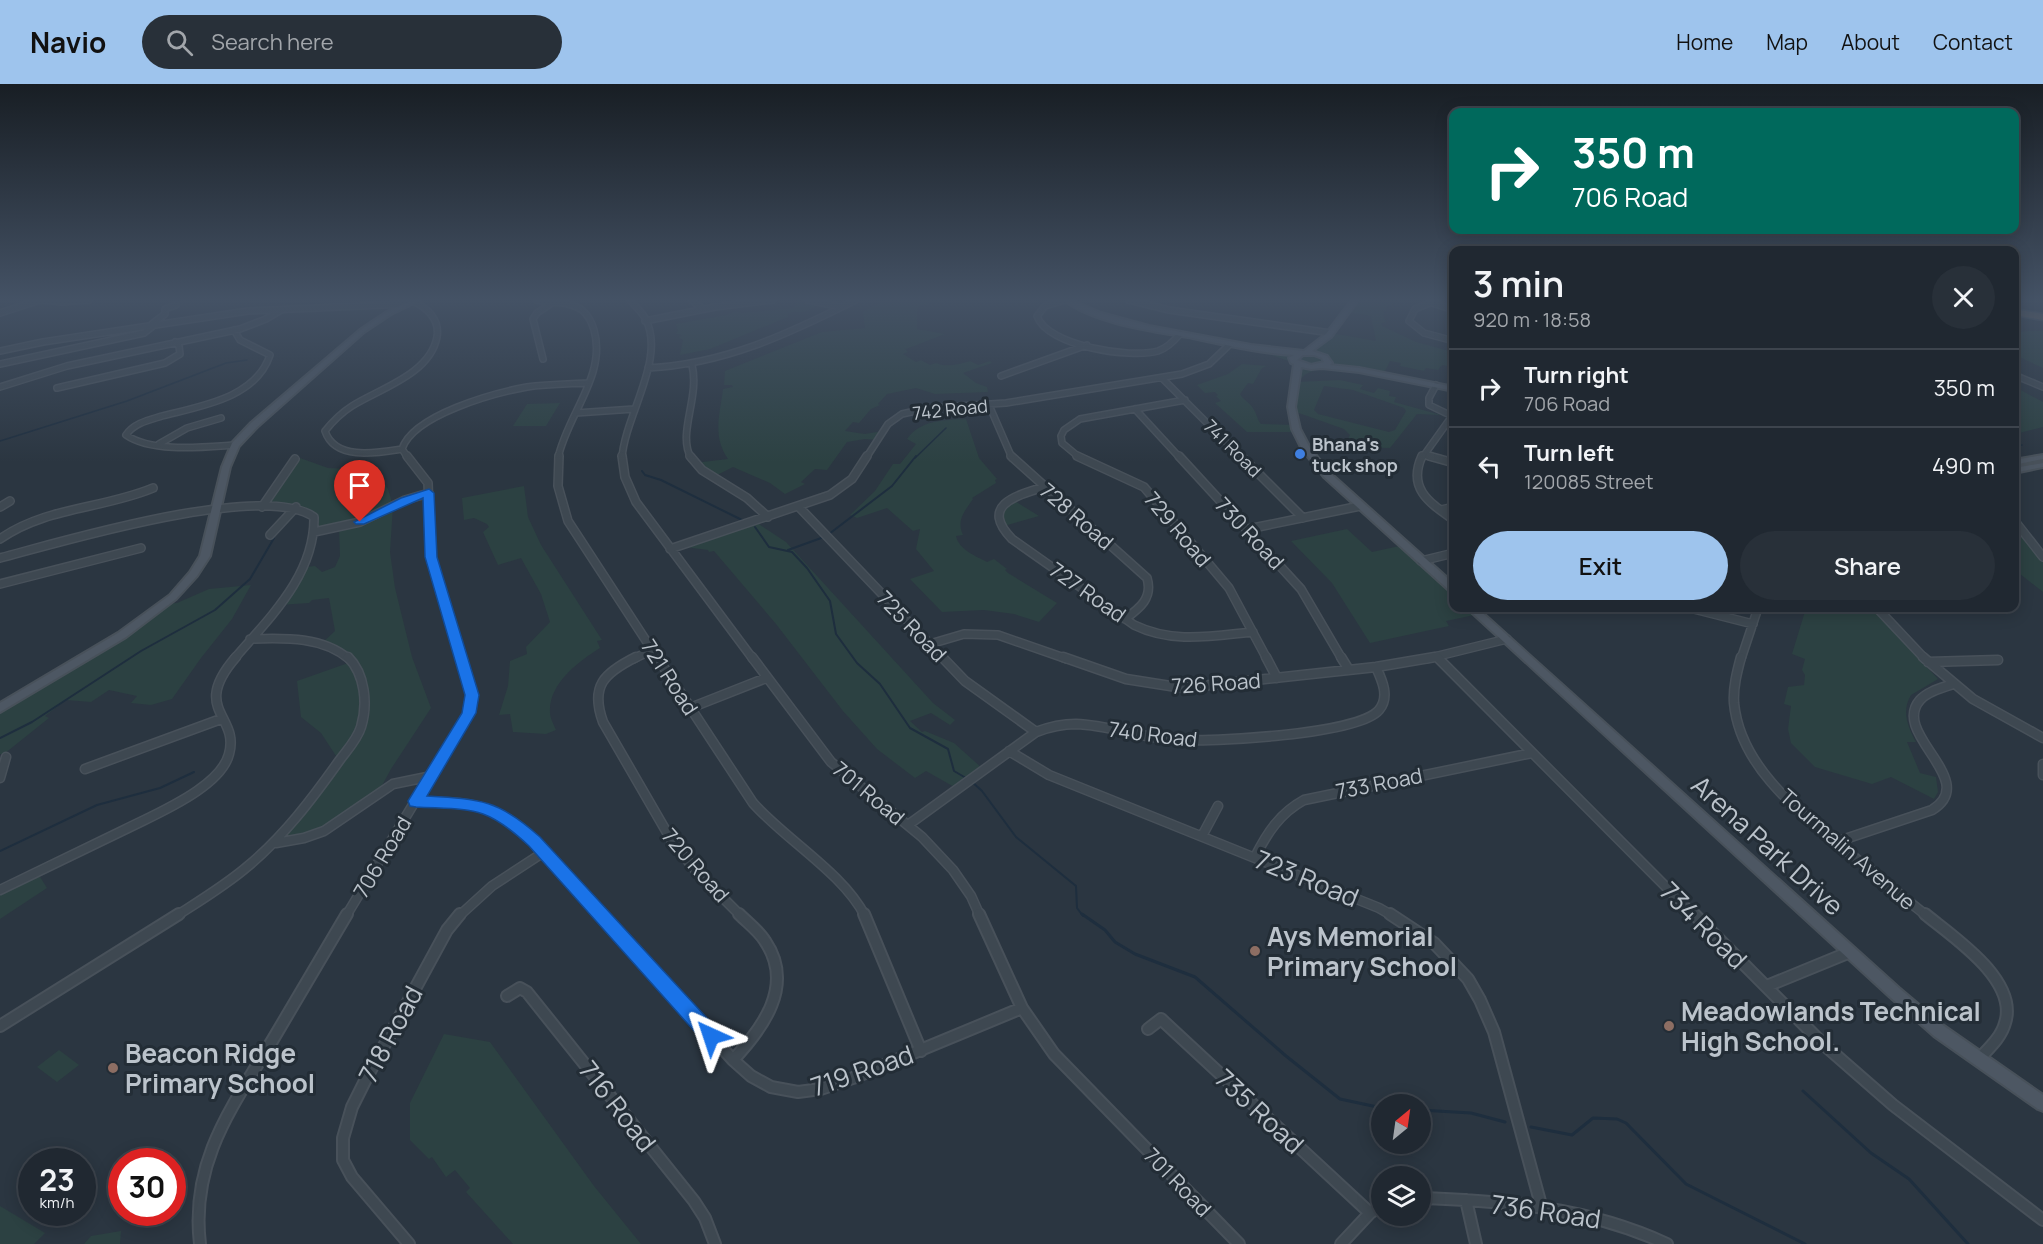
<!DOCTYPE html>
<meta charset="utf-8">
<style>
:root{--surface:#202831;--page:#283039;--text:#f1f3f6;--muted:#a2a6ab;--line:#3d444d;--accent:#9ec4ed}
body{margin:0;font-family:Manrope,sans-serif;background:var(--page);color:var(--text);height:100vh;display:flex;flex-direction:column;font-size:22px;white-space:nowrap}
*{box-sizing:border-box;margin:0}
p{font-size:20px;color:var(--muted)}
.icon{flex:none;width:33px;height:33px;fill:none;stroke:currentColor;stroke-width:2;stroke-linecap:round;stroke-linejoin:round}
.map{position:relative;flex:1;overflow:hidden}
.sheet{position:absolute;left:1449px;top:162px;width:570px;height:366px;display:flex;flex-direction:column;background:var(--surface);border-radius:12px;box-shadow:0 3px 15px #0003,0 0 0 2px var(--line)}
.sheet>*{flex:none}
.banner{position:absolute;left:1449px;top:24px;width:570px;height:126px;border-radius:12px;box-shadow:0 3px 15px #0003,0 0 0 2px var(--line);background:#00695c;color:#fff;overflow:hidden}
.needle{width:39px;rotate:29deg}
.buttons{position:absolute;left:1371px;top:1010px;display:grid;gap:12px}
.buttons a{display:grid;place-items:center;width:60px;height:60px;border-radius:50%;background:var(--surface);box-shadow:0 3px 15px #0003,0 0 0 2px var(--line);font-size:30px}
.speed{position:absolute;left:18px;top:1064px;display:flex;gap:12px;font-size:30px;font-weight:700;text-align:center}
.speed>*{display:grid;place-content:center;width:78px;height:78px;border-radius:50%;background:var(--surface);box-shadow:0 3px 15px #0003,0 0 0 2px var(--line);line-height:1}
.speed small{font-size:15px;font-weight:400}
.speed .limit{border:9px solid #d22;background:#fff;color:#111}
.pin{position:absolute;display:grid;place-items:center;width:51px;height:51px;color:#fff;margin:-62px -26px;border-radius:50% 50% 50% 0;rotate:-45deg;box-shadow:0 0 6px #0007}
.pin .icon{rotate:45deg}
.me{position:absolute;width:66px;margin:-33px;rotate:318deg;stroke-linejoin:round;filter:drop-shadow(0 0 4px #0008)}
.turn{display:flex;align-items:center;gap:21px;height:126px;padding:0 24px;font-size:27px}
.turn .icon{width:78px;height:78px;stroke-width:2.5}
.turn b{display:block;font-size:42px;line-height:51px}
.round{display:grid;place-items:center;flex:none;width:63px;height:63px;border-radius:32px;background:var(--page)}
.summary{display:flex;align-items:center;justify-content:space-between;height:102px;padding:0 24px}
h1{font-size:36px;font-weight:600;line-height:45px}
.primary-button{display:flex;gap:12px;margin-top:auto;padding:12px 24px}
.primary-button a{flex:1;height:69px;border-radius:36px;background:var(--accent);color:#111;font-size:24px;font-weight:600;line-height:69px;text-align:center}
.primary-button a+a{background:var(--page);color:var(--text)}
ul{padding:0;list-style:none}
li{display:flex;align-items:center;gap:18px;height:78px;padding:0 24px;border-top:2px solid var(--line)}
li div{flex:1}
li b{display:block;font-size:22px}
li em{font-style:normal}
header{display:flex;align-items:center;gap:36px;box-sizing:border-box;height:84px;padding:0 30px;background:var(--accent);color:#111}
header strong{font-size:28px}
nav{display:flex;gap:33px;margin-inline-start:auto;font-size:21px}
.search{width:420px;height:54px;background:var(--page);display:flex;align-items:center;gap:15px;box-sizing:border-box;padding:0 21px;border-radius:33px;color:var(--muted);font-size:22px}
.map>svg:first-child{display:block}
</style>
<header>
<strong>Navio</strong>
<div class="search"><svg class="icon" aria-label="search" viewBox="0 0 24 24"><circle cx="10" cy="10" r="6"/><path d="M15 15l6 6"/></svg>Search here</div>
<nav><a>Home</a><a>Map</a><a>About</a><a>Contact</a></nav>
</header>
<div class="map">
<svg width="2043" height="1160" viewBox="0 0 2043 1160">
<rect width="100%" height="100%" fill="#2b3641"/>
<path fill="#2c4142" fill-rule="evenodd" d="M798 216H829L804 228H792L788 230V233L710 265 680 271 683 256 678 253 682 252 680 250H676L678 247 676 240 727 231 736 227 742 229 793 224Z
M884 216H943L917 223V245L945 250C930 255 919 261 905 265L908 268 903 270 916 278 921 276 930 281 936 279C946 284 960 280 970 277L978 281 990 277 992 279 963 289 976 299 987 303 988 308 935 310 916 304 887 310 878 320 880 321 871 325 859 339 853 338 845 347 865 350 883 347 877 356 865 355 847 358 827 386 815 385 801 398 805 400 785 410 770 399 733 383 711 394 694 379 728 375C712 352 720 330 723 305L733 303 732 301H724L725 287 822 248 865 244 863 228Z
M1356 216H1404L1388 222 1383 230 1386 238 1381 239 1382 242 1416 258 1453 268V287V283L1442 281 1438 286 1426 284 1424 287 1400 282 1401 279 1390 277 1383 291 1322 283 1306 290 1297 298 1340 296 1363 301 1360 305 1374 309 1378 304 1390 307 1389 312 1396 313 1394 318 1441 331 1417 330 1390 364 1343 363 1341 361 1346 359 1350 351 1344 345 1293 327C1292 311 1302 295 1297 280L1251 264C1282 268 1309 277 1331 249L1376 257 1371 232 1348 228ZM1324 302 1353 306 1404 324 1406 327 1395 346 1389 348 1318 330 1314 326Z
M2028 247H2043V284L2015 271V249Z
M1242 280 1267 282 1262 284 1253 300 1248 299 1240 310C1244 317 1251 319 1254 326 1257 331 1257 335 1261 340L1295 341 1299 348H1247L1215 319 1221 317 1216 312 1218 311 1215 308 1205 309 1197 301 1228 290Z
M2015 303 2043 318V343L2015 350Z
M560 319 546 342H513L527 320Z
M966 335 979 374 997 395 995 396 996 399 972 414 973 415C965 427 956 436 963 451L956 452C959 466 976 472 987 478L994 475 1007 485 1005 486 1008 489 1057 519 1039 538 1014 530 984 526 942 528 910 495 934 487 916 465 920 445 913 447 887 424 857 434 850 431 875 407 893 380H900L916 360 907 355C920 336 944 336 966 335Z
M300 374 328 384 374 386 388 405 393 422 390 468 395 504 412 573 431 624 391 685 379 707 310 752 288 753 286 750 340 678 321 649 301 633 297 597 351 578 321 560 335 547 329 514 312 516 309 519 279 521 306 483 315 482 322 488 335 483 340 472 339 444 314 448 313 429C298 419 280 423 262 423L296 376Z
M524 402 528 433 541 461 602 556 597 557 600 564C579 577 548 600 550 629 550 634 554 641 556 646L546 650 513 648 510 630 499 631 508 602 510 577 527 570 526 563 550 538 541 510 521 474 498 481 483 448 489 443 487 440 474 434 464 436 462 414Z
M1013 416 1039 432 1004 442 1001 437 1002 426Z
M2014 435 2043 472V508L2015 486Z
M758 436 760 441 786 458 933 619 955 636 950 641 931 629 910 637 922 648 925 647 954 659 983 685 956 704 926 687 915 694 877 665 843 627 776 540 714 467 709 468 708 466 685 463Z
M1347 445 1372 468 1404 461 1453 506 1454 524H1473L1479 530 1446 537 1449 542 1370 559 1332 499 1291 457Z
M251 501 232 535 201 574 172 615 151 621 131 619 137 612 109 606 91 618 66 616 45 632 49 634 4 670H0V625L166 520 177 519 209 505Z
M1806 524H1871L1938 595 1911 611C1901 627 1908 643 1916 658H1907L1920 689 1936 693 1938 708 1934 715 1891 693 1872 700 1815 683 1791 659 1788 645 1791 622 1784 620 1788 603 1804 601 1805 591 1802 586 1805 575 1792 570Z
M37 788 47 804 0 835V807Z
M444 950 490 958 594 1102 641 1160H513L466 1108 470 1104 455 1086 446 1093 432 1073 429 1075 410 1056V1019Z
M59 966 79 981 57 998 37 983Z
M0 1122 45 1149 34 1160H0Z
M121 1147 120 1160H84L91 1152Z"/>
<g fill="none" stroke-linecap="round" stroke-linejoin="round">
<path stroke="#1e2e3e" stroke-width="1.5" d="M0 357 127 317 226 279 247 276
M2014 362 2022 361
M915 374 946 344"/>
<path stroke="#1e2e3e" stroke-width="2" d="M642 387 645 391 661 396 742 436
M755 443 769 463 792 468 807 484 830 517 836 550 857 579 880 600 910 644 948 665 954 687 966 694
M829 450 892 402 916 372
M788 466 824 453
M0 654 32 638 141 567 215 526 250 495 274 454
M971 697 982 707 1016 753 1076 802 1077 824 1083 832
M0 767 97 721 160 704 194 688"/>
<path stroke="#1e2e3e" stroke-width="3" d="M1082 830 1105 846 1115 858 1135 870 1195 893 1286 972 1340 1015 1382 1024
M1803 1007 1871 1069 1909 1095 1968 1160
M1420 1026 1471 1029 1505 1038
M1531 1043 1572 1051 1593 1034 1617 1035 1626 1039 1686 1100 1805 1160"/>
<g stroke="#48515a" stroke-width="8">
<path id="street-far3" d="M43 216 62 218 89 216
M537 216C551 219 570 217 582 226 588 231 592 239 594 246 607 291 567 331 558 374
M691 216 703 225
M808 216 841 223
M1065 216 1045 222 1037 232C1047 262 1131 275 1158 267 1167 264 1174 257 1180 250
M1129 216 1169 226 1331 249
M1437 216 1415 225 1409 237 1424 249 1454 257
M1429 218 1454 226
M0 229 40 216
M645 237 715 223 773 216
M152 240 165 230V225L176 221
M234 246 240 256 270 271C256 314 201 322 162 332 149 336 134 339 126 351 152 369 204 363 235 361
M0 267 43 258 248 227 407 220
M543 275 533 235 537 229 552 219
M0 280 144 249 153 242
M648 284C725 280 788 250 856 216
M2014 291 2043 303
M1001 292 1087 261
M1162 294 1242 374
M1436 301 1429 314V321L1454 333
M0 303 67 282 240 245 266 235 281 226
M57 304 165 279 180 270 179 262 175 258
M989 321 1012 374
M1135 325 1180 374
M576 329 634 325
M159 360 187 344 221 334
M402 365C377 369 335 377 325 347 333 337 341 329 352 322 381 304 430 290 437 253 440 235 427 224 413 217
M1424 371 1434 374
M408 374 402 365C413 331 494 309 527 303 547 300 567 300 587 299
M622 374C625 331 667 274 645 234 642 228 635 222 630 216
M691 374C677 349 700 314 692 281
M866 374 888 340 902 330 929 324 1006 319 1182 290 1209 280 1230 260
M1080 374 1062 359 1061 352 1064 346 1080 335 1185 316
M1422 374 1452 332"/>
</g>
<g stroke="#48515a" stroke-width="10">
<path id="street-far2" d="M407 372 428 399 431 473 462 575
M559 372 558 402 568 437 658 575
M622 372 625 393 636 418 753 575
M690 372 702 386 747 414 768 433
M1011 372 1147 494C1153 514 1140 524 1125 535
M1077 372 1144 403 1229 504 1267 575
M1179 372 1301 505 1342 575
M1241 372 1303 434
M1422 372C1407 405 1430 419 1454 436
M1429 372 1454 379
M1044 403C1014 412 980 422 1012 455L1134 541C1173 560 1211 552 1253 548
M0 423 10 417
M262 423 295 375
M799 423 944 575
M1441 426 1454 423
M2014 436 2043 473
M1248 445 1360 422
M314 448 360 438 405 416 429 409
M270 451 296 423
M0 455C45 423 103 425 153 404
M670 465 830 411 852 395 867 372
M0 474C61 458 263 397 314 433 315 491 270 533 234 575
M1421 477 1454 469
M0 500 141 464
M1690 524 1753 540
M1877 524 1925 575
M250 555C284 554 322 552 349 575
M930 560 964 550 998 551 1067 575
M1437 573 1439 575
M633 575 652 566
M1426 575 1507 555
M1741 575 1758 524"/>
</g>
<g stroke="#48515a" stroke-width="11">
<path id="street-far1" d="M636 573C604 589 590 602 603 638L673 759 697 788 741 832
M657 573 753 719C786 756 843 789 865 832
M752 573 831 678 922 753 953 786 971 812 980 832
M942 573 965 597 1036 648
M1063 573 1126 595 1183 604 1376 583 1435 573
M1266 573 1277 594
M1341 573 1349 586
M1437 573 1695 832
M1741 573C1737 588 1733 603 1734 619 1740 684 1801 729 1848 768 1874 789 1900 811 1927 832
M1923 573 1973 615 2043 654
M1928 578 1998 576
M690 624 766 594
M1009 667 1049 691 1379 824 1393 832
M2043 680V691
M85 685 221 635
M0 694 6 673
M416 718C437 718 459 717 480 723 529 737 569 795 602 832
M908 741 1036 648C1049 643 1061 640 1076 640 1109 641 1141 654 1175 656 1210 658 1358 651 1379 626 1390 613 1382 596 1376 583
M1202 752 1218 722
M1836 758 1932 726C1981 696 1890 650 1920 616 1928 607 1942 604 1953 600
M276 759 304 754 324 747 393 700 432 692
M1255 773C1267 749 1280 729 1304 716L1532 669
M0 806C41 786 82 766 124 746 148 734 174 723 197 707 210 698 225 686 229 670 240 631 190 626 236 573
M176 832C201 816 226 801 248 782 284 752 312 715 339 677 347 666 357 656 361 643 368 620 365 590 348 573
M346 832 470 626 472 611 462 573
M459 832 492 802 544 768"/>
</g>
<g stroke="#48515a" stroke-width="14">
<path id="street" d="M601 830 733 976 751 992 771 1003 798 1008 821 1005 853 994 1022 924
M864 830 921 967
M979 830 1022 924 1054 970 1239 1160
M1390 830 1434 859 1468 895 1480 916 1494 948 1541 1121
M1694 830 1822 959 1893 1021 2043 1136
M1925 830C1953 853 2019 896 2005 939 2001 954 1988 965 1978 976
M1767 902 1850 868
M507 912 520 904 527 908 694 1117 705 1134 715 1160
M0 942 179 830
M1148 945 1161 935 1370 1129
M733 976C763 944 795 901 765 857 759 847 748 839 739 830
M1420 1114C1508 1117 1586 1123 1667 1160
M1466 1116 1476 1160
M200 1160C190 1078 232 1023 272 957 297 915 322 873 347 830
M409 1160 352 1093 343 1076V1054L352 1023 367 993 447 846 460 830
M1341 1160 1370 1129 1382 1121"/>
</g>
<g stroke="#48515a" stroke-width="4">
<path id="secondary" d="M412 216H420L391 230 364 248 257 343 239 362 230 383 210 472 197 492 176 515 126 553 0 628V619L118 549 170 511 190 488 200 472 222 383 232 359 251 339 360 246 387 228Z
M1064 216H1071L1101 229 1149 242 1251 261 1304 267 1326 250 1352 216H1358L1331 253 1312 267 1327 272 1332 279 1330 281 1359 284 1454 303V307L1359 288 1322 284 1311 285 1301 283 1295 323 1300 345 1310 364 1330 389 1454 500V509L1451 508 1324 393 1302 365 1292 345 1288 323 1294 280 1291 279 1289 274 1294 271C1260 269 1226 261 1193 254 1154 247 1095 240 1064 216ZM1303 271H1314L1322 274 1324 278 1311 281 1297 276Z
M2043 371V375L2014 381V376Z
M2043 379V383L2014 389V384Z
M1467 524H1477L1899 904 1944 942 2043 1011V1027L2038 1025 1934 952 1889 912Z"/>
</g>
<g stroke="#49535b" stroke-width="3">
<path id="highway" d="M2014 225 2043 230V236L2014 231Z"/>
</g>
<use href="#street-far3" stroke="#3e4851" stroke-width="5"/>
<use href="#street-far2" stroke="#3e4851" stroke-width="7"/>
<use href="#street-far1" stroke="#3e4851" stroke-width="8"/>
<use href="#street" stroke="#3e4851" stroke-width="10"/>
<use href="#secondary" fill="#4d5763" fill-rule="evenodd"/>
<use href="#highway" fill="#76695c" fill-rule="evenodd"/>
</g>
<linearGradient id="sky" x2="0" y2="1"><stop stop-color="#181e24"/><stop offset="0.57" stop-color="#445265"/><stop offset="1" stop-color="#445265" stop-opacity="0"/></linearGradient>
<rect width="2043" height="378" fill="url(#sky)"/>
<path fill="#1a73e8" stroke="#114b97" stroke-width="1.5" d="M429 405 434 409 437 473 479 611 476 629 427 712C481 715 499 716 540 753L718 946 721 952 718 958 711 961 704 958 529 762C485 721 473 726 416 723L410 722 408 717 462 629 465 611 425 473 423 414 364 440H356L354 438 401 414Z"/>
<circle fill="#3f7fe0" stroke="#232d36" stroke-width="2" cx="1300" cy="370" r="6"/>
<g fill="#8d6e63" stroke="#232d36" stroke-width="2">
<circle cx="1255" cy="867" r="6"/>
<circle cx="1669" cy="942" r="6"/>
<circle cx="113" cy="984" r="6"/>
</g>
<g text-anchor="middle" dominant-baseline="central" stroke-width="6" stroke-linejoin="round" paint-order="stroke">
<g font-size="18" fill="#bbc3cb" stroke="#232d36">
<text transform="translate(950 325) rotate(-6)">742 Road</text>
<text transform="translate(1233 364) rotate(45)">741 Road</text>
</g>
<g font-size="18" font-weight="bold" fill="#bbc3cb" stroke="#232d36" text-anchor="start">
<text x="1312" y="360">Bhana's<tspan x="1312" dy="21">tuck shop</tspan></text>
</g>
<g font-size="21" fill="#bbc3cb" stroke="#232d36">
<text transform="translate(1077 432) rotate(41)">728 Road</text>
<text transform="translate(1178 445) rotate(50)">729 Road</text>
<text transform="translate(1250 449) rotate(47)">730 Road</text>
<text transform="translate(1088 508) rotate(35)">727 Road</text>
<text transform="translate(912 542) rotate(46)">725 Road</text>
<text transform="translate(670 593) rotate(57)">721 Road</text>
<text transform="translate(1216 599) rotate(-4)">726 Road</text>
<text transform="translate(1153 650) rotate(7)">740 Road</text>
<text transform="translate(1379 699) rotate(-11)">733 Road</text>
<text transform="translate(869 709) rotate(40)">701 Road</text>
<text transform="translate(1848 765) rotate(41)">Tourmalin Avenue</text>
<text transform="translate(382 773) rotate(-59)">706 Road</text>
<text transform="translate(696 781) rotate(49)">720 Road</text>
<text transform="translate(1178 1098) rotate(46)">701 Road</text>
</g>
<g font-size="26" fill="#bbc3cb" stroke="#232d36">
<text transform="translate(1768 761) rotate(42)">Arena Park Drive</text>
<text transform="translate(1307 794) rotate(22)">723 Road</text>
<text transform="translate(1704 841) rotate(45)">734 Road</text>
<text transform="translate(390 950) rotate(-62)">718 Road</text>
<text transform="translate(862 986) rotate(-19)">719 Road</text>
<text transform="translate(618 1022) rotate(52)">716 Road</text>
<text transform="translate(1260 1027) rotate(43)">735 Road</text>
<text transform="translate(1546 1127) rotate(8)">736 Road</text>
</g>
<g font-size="26" font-weight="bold" fill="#bbc3cb" stroke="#232d36" text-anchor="start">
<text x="1267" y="852">Ays Memorial<tspan x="1267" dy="30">Primary School</tspan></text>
<text x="1681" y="927">Meadowlands Technical<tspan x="1681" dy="30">High School.</tspan></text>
<text x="125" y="969">Beacon Ridge<tspan x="125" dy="30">Primary School</tspan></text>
</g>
</g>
</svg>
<div class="buttons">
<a><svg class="needle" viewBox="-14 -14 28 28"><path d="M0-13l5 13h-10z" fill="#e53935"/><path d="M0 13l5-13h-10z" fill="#a2a6ab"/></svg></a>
<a><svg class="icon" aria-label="layers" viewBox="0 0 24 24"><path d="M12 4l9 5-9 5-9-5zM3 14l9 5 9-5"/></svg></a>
</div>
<div class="speed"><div>23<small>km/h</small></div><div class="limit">30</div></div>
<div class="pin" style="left:360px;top:438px;background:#d93025"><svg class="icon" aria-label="arrive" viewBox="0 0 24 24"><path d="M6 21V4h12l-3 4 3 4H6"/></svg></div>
<svg class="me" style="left:711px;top:952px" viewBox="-20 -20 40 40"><path d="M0-17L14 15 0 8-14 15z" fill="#1a73e8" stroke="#fff" stroke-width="4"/></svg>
<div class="banner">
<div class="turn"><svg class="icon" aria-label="right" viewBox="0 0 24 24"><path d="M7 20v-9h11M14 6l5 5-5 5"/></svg><div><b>350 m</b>706 Road</div></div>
</div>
<section class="sheet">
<div class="summary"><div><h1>3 min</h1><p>920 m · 18:58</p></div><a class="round"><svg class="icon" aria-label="close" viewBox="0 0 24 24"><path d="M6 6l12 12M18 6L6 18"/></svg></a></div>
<ul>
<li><svg class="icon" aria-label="right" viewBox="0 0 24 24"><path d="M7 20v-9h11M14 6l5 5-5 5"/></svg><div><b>Turn right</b><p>706 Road</p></div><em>350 m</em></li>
<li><svg class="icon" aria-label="left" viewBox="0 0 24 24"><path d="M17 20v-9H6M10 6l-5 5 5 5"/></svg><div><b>Turn left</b><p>120085 Street</p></div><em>490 m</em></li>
</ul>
<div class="primary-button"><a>Exit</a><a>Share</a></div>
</section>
</div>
